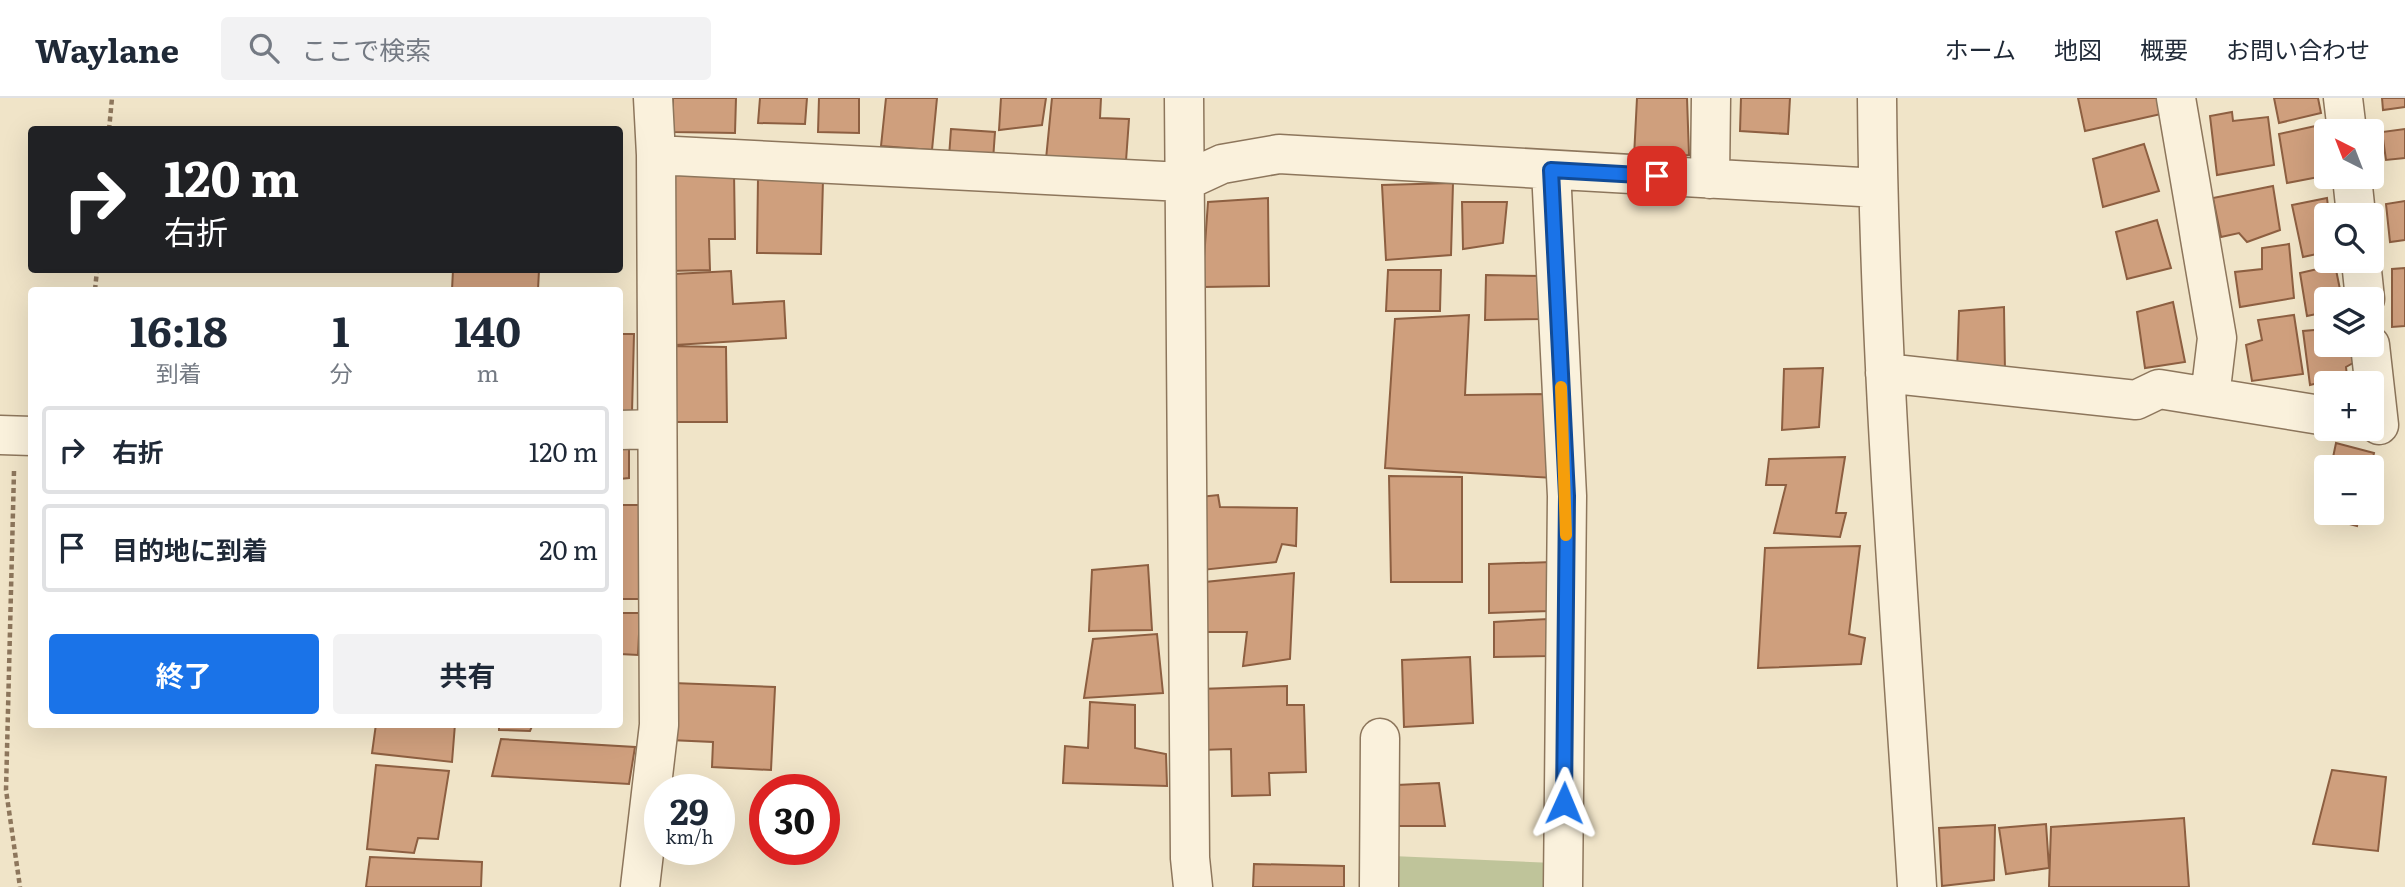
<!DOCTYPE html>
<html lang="ja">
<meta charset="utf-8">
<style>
:root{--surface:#fff;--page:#f2f2f3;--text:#1f2937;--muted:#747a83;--line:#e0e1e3;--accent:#1a73e8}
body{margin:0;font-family:Literata,"Noto Sans JP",serif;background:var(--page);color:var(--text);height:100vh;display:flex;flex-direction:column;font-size:26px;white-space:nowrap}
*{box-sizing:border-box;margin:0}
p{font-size:23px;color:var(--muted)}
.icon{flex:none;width:38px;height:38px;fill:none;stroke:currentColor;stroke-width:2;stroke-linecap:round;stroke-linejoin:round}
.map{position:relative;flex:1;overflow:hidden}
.panel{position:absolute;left:28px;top:189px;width:595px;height:441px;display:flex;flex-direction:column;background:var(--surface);border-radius:7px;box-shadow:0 7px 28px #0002}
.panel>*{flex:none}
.top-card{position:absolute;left:28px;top:28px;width:595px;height:147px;border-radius:7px;box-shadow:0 7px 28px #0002;background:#202124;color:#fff;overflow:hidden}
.needle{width:46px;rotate:318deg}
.fabs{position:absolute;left:2314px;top:21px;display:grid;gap:14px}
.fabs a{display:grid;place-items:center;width:70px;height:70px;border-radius:7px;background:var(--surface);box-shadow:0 7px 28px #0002;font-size:35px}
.speed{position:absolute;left:644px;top:676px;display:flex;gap:14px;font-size:35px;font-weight:700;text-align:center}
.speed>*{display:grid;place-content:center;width:91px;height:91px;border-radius:50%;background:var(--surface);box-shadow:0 7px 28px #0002;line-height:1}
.speed small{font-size:18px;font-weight:400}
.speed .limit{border:10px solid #d22;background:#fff;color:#111}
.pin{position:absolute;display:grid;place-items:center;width:60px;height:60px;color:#fff;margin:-30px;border-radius:14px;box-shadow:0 4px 10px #0006}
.me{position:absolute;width:77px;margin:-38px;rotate:1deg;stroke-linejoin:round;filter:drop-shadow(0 0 5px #0008)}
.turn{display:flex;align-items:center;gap:24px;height:147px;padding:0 21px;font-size:32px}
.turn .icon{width:91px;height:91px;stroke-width:2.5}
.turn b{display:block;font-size:49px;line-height:60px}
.eta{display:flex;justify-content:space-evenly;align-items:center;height:119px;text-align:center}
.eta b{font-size:42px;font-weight:700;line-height:49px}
.cta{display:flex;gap:14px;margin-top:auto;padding:14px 21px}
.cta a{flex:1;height:80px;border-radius:7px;background:var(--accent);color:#fff;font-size:28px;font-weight:700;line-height:80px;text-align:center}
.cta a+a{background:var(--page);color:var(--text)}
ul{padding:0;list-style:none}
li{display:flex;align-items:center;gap:21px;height:88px;margin:0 14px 10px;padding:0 7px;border:4px solid var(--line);border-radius:7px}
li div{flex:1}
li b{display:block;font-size:26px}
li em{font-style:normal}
header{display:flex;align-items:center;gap:42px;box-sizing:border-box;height:98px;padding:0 35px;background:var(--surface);border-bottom:2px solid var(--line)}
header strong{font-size:33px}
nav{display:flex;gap:38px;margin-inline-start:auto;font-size:24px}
.search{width:490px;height:63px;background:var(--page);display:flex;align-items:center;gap:18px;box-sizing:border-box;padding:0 24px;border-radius:7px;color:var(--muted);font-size:26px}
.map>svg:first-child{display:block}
</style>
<header>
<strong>Waylane</strong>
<div class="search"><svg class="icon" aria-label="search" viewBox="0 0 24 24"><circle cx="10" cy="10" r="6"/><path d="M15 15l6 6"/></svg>ここで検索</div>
<nav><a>ホーム</a><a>地図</a><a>概要</a><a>お問い合わせ</a></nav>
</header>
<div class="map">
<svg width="2405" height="789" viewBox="0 0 2405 789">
<rect width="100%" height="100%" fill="#f0e4c8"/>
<path fill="#bfc49a" d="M1392 758 1554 765V789H1393Z"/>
<path fill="#cf9f7d" stroke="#8d5f41" stroke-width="2" d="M673 0H736L735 35 673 34Z
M760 0H807L805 26 758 25Z
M819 0H859V35L818 34Z
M886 0H937L932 52 881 48Z
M1001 0H1046L1042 27 999 32Z
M1052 0H1101L1100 20 1129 21 1126 63 1046 61Z
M1637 0H1687L1689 57 1634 59Z
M1741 0H1790L1788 36 1740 33Z
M2078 0H2157L2161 16 2085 33Z
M2274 0H2318L2321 15 2279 25Z
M2382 0H2405V9L2383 12Z
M2232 14 2233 23 2268 19 2274 67 2217 77 2210 18Z
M2329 25 2330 33H2326V67L2322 68 2324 78 2287 85 2279 36Z
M951 31 995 34 993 62 949 59Z
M2405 31V60L2386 62 2382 34Z
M2144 46 2159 93 2103 109 2093 61Z
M734 74 735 141H709L710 172 669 173 667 76Z
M758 80 823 82 821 156 757 155Z
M1453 85 1451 157 1386 162 1382 87Z
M2273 88 2280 132 2247 144 2239 135 2221 139 2213 100Z
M1268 100 1269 188 1202 189 1208 104Z
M2327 100 2329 117H2326V154L2303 159 2292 107Z
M2405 103V142L2390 144 2386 106Z
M1462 104H1507L1503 145 1463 151Z
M2157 122 2171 170 2127 181 2116 134Z
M2289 146 2294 200 2240 209 2235 174 2262 171V150Z
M2335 167 2342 201H2326V214L2307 218 2300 175Z
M2405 170V228L2392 229V171Z
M453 172H539L538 192H452Z
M1388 172H1441L1440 213H1386Z
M731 173 733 206 784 203 786 240 659 248 655 177Z
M1486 177 1543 178V221L1485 222Z
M2173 204 2185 264 2145 270 2137 214Z
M2004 209 2005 275 1957 273 1959 213Z
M1469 217 1465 297 1551 296 1554 380 1385 370 1395 221Z
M2294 217 2303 276 2252 283 2246 247 2262 242 2258 222Z
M2326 231V247H2352L2353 265 2346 269 2347 278 2310 287 2303 233Z
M620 236H634L632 314 620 315Z
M664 248 726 249 727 324H665Z
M1823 270 1819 329 1782 332 1784 271Z
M620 344H629V380L620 381Z
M2336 345 2374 355 2371 369H2331Z
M1845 359 1836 415H1846L1840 439 1774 435 1786 387H1766L1769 361Z
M1389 378 1462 379V484H1391Z
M2326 389V415H2360L2357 428 2319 418Z
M1218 397 1220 409 1297 410 1296 448 1282 446 1276 464 1202 472 1200 399Z
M620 407H639L641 501H620Z
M1860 448 1849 536 1865 540 1861 566 1758 570 1765 450Z
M1552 464 1551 513 1489 515V466Z
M1148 467 1152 532 1089 533 1092 472Z
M1294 475 1290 561 1243 568 1247 534H1200L1205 484Z
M620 515H640L638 557 620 556Z
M1548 521V558L1494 559V524Z
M1157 536 1163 595 1084 600 1093 541Z
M1470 559 1473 625 1404 629 1402 562Z
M673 585 775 589 771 672 712 669 713 644 670 642Z
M1287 588V607H1304L1306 674 1269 675 1270 697 1232 698 1231 651 1201 652 1199 591Z
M1090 604 1135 607V650L1166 656 1167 688 1063 685 1065 648 1088 650Z
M376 626H455L452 664 372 655Z
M499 626H533L530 633 499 632Z
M501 641 635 649 629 686 492 678Z
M376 667 449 673 438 741 418 740 414 755 367 751Z
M2332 672 2386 679 2378 753 2313 746Z
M1439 685 1445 728H1395L1397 687Z
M2184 720 2189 789H2049L2051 729Z
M2046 726 2049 770 2006 776 1999 730Z
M1995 727 1994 782 1942 788 1939 730Z
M370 759 482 764 481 789H366Z
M1254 766 1344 768V789H1253Z"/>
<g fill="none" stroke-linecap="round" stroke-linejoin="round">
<g stroke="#8d765c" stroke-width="41">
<path id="minor" d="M1184 0 1190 760 1193 789
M1877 0C1879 263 1901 526 1917 789
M2176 0 2217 240 2210 299
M2343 0 2347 33
M656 57 1183 84 1222 66 1279 56 1878 90
M1551 72 1567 398 1563 789
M2352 79 2356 117
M1710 81 1711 0
M2361 163 2365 201
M2370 247 2379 327
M1885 275 2136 302 2159 291 2326 318
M620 332 657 331
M0 337 32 338
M640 789 659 627 656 57 653 0
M1379 789 1380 640"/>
</g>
<path stroke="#8d765c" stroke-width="4.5" stroke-dasharray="5 3.5" stroke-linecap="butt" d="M109 32 112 0
M95 192 97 172
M14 373 6 692 20 789"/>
<use href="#minor" stroke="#faf1dc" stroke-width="38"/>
</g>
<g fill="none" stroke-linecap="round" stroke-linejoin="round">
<g stroke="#114b97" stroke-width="18">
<path id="route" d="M1564 705 1567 398 1551 72 1657 78"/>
</g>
<use href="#route" stroke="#1a73e8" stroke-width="12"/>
<path stroke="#f59e0b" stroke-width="12" d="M1561 289 1566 437"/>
</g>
</svg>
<div class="fabs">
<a><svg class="needle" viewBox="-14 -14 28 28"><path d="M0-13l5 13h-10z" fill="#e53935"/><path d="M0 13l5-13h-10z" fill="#747a83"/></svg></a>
<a><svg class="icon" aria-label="search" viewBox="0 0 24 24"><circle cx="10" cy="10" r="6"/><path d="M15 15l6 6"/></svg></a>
<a><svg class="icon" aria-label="layers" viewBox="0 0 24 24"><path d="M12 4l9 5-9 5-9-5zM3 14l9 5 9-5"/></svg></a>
<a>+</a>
<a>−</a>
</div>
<div class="speed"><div>29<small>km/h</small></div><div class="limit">30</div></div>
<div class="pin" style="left:1657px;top:78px;background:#d93025"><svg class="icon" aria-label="arrive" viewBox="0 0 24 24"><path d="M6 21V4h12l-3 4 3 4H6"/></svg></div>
<svg class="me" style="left:1564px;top:705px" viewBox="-20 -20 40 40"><path d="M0-17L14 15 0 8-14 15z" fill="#1a73e8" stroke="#fff" stroke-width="4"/></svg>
<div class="top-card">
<div class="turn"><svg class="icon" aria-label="right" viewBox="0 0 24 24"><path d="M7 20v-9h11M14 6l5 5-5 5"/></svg><div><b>120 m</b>右折</div></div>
</div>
<section class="panel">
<div class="eta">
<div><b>16:18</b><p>到着</p></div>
<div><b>1</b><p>分</p></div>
<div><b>140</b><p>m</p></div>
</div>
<ul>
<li><svg class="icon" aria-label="right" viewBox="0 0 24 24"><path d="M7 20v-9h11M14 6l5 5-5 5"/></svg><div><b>右折</b></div><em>120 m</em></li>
<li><svg class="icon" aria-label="arrive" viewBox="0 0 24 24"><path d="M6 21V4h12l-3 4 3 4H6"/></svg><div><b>目的地に到着</b></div><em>20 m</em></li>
</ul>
<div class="cta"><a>終了</a><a>共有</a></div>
</section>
</div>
